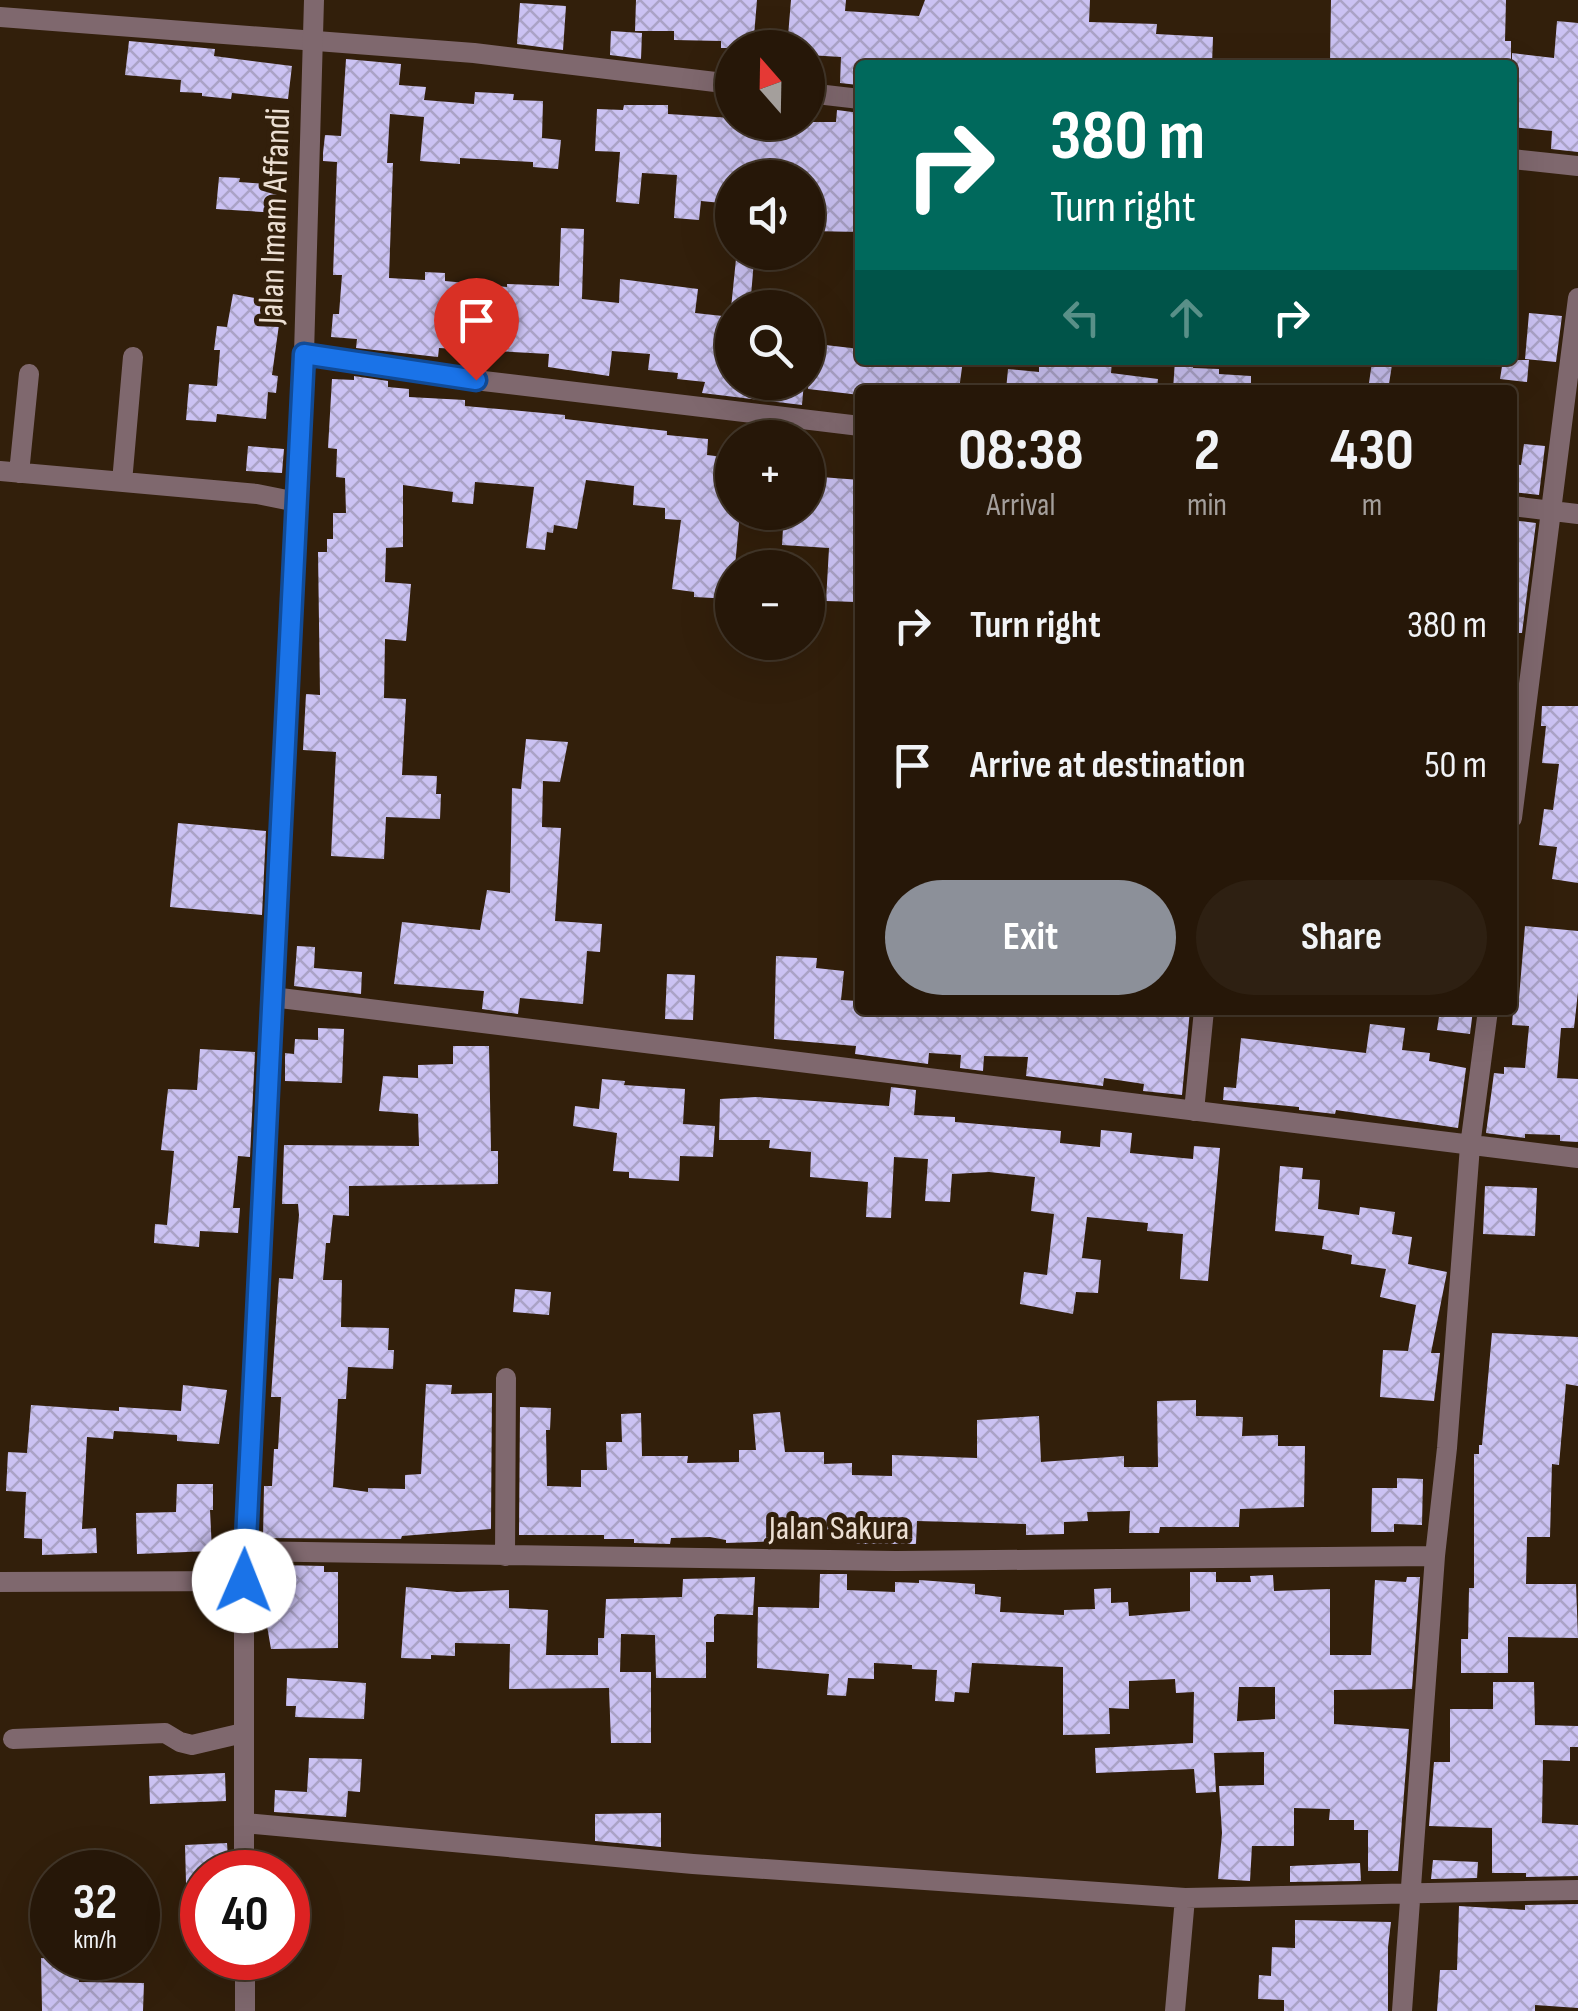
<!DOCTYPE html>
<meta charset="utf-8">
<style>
:root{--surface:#261708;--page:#2e2012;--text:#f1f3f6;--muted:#a49f9c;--line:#423629;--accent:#8c9099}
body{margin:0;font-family:"Sofia Sans Condensed",sans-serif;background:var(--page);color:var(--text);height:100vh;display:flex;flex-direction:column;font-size:38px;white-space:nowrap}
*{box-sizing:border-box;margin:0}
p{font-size:32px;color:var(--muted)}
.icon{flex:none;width:55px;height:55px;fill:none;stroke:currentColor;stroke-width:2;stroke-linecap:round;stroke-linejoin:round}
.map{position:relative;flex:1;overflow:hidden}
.details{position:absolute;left:855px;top:385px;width:662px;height:630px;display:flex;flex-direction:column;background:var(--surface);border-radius:10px;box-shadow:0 10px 40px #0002,0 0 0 2px var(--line)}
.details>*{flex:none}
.guide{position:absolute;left:855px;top:60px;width:662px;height:305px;border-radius:10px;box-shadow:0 10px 40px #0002,0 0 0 2px var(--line);background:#00695c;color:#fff;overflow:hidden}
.needle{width:65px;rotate:340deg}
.fabs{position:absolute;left:715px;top:30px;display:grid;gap:20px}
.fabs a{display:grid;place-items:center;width:110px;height:110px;border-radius:50%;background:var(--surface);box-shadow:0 10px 40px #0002,0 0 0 2px var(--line);font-size:50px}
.speed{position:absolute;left:30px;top:1850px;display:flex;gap:20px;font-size:50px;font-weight:700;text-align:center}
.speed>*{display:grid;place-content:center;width:130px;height:130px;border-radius:50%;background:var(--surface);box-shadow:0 10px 40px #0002,0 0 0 2px var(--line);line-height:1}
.speed small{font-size:25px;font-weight:400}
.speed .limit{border:15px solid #d22;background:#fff;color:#111}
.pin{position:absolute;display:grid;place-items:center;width:85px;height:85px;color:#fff;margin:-102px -42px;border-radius:50% 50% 50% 0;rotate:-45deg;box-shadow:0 0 10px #0007}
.pin .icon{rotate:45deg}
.me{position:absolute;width:110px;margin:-55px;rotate:1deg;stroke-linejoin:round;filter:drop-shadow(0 0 8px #0008)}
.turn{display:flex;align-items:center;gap:35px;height:210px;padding:0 30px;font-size:45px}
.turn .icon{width:130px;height:130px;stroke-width:2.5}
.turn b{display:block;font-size:70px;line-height:85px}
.lanes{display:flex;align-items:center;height:95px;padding:0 30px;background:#0003;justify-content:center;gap:50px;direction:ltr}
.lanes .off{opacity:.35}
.eta{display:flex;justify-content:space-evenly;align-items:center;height:170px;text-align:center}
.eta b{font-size:60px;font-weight:700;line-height:70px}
.button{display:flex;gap:20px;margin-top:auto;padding:20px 30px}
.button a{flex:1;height:115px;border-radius:60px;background:var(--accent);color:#fff;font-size:40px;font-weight:700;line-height:115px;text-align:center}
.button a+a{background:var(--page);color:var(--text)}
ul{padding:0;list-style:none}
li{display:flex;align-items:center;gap:30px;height:140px;padding:0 30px}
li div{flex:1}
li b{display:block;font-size:38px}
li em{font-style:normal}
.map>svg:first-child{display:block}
</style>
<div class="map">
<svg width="1578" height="2011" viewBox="0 0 1578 2011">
<defs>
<pattern id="building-cross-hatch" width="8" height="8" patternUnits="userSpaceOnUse" patternTransform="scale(2.5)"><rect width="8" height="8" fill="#cbc2f3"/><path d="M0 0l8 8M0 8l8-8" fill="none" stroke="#aaa2c6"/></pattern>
</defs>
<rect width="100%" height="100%" fill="#321f0b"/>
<path fill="url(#building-cross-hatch)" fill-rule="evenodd" d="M636 0H757L753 48H721V41L674 40V31H635Z
M791 0H846L845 11 919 16 925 0H1090L1089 22 1157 24 1156 34 1213 37 1212 65H859L858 85 840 83 841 57 808 55V48H787Z
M1331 0H1506L1505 41H1511V65H1330Z
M520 3 566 6 563 50 517 44Z
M1557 21 1578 23V152L1551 149 1552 131 1512 127V53L1554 58Z
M611 31 642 33 641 59 610 55Z
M129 41 215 49 214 56 292 66 288 99 232 93 231 99 202 96V93L180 92 181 80 125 75Z
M346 59 401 64 399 85 426 87 424 100 474 104 475 92 514 94 513 100 543 101 542 138 561 140 558 169 533 167V162L460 158V164L420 161 424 117 390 114 387 163H393L389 278 425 280V272L445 273V281L507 287V284L559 286 561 228 584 229 582 299 619 303 620 279 698 289 695 313 732 317V382H804L802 405 702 393 705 382 677 379 678 373 648 370 650 354 612 351 609 376 548 367 549 354 439 348 438 357 356 348 357 339 331 337 333 314H339L342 275H333L337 162 323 161V153L325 135 341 136Z
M624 105H668V114L732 118V122H836L837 110 860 113V232L808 231V178H803V174L762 172V178H732V204L701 201 699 220 674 218 677 175 642 173 639 204 616 202 620 152 595 151 597 109 623 110Z
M219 177 240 178 239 182 282 185 280 213 216 209Z
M736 259 754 260 750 308H731Z
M233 294 282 303 272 375 278 376 276 393 268 392 266 419 217 414 216 422 186 420 189 384 217 386 220 350H214L217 326 227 327Z
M1529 313 1562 316 1556 362 1525 359Z
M808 343 860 349V360H963L959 390H860V395L808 389Z
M1039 360 1112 362 1111 373 1158 379 1157 390H1006L1008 369 1039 372Z
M1175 360 1194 361 1193 368 1219 369V374L1251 376V390H1173Z
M1503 360H1529L1527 382 1500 379Z
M1372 362 1392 365 1388 390H1368Z
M354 376 388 381V387L409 389V397L465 400V406L565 415V419L667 431V435L708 439 707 455 732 458V512H740L732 599 694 597V592L672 589 681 520 665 519V508L633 505 634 486 586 480 577 529 554 525 553 533 547 532 545 550 526 548 534 487 475 482 473 504 452 502 453 492 403 485V547L386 548 385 582 411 584 406 641 385 639 384 698 406 699 402 775 437 776 436 794H441L440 819 386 817 384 859 331 856 336 752 303 750 306 694 320 695 318 552H327V539H333V513H346L345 478 336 477 337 449 328 448 332 379 354 380Z
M1524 444 1545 446 1539 495 1512 492V464L1521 465Z
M248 446 284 449 282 473 246 471Z
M808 476 860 480 856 602 826 601 829 548 782 545 784 512H808Z
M1512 520 1536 523 1522 633H1512Z
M1542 706H1578V883L1552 879 1557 847 1539 845 1544 809 1553 810 1559 764 1542 763 1546 726H1541Z
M526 739 568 742 560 782 543 781 542 827 561 828 555 921 602 924 600 952 587 951 583 1004 520 998 518 1014 482 1009 484 991 394 984 402 922 480 930 487 890 510 893 512 788 521 789Z
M178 823 266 831 262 915 170 907Z
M1525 926 1578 931V992L1574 1028H1561L1557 1078 1578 1079V1142L1560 1141V1135L1525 1134V1138L1486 1133 1494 1073 1504 1074V1067L1525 1068 1529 1026 1512 1025 1514 998H1519Z
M297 946 315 947 314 968 362 972 361 994 294 986Z
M776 956 817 958 816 968 844 971 841 1000 858 1001 860 1010H1190L1182 1095 1143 1091 1144 1084 1104 1078 1103 1086 1026 1076 1028 1057 984 1056 983 1071 960 1068 961 1055 929 1053 928 1064 855 1054 856 1046 774 1039Z
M667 974 695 975 693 1020 665 1019Z
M1440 1010H1473L1470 1034 1437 1030Z
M1370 1024 1405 1028 1402 1050 1430 1053 1429 1061 1466 1068 1458 1128 1336 1110 1335 1114 1299 1110V1107L1223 1100 1224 1087 1236 1088 1241 1038 1366 1053Z
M318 1028 344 1029 342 1083 285 1081V1053L294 1054 295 1039 318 1040Z
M453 1046H489L491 1151H498V1184L349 1186V1216L333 1215 330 1243H326L323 1280H342L341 1327 389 1328 388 1350H394L393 1369 348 1367 346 1399H338L333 1487 368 1492V1488L405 1489V1475L421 1474 426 1384 452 1385 451 1394 492 1393 491 1529 402 1536 401 1539 263 1538 264 1486H272L274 1449H278L281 1397H271L279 1278 293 1279 299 1215 298 1204H282L284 1145 419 1146 418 1114 379 1111 383 1076 418 1078V1065L453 1064Z
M200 1049 255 1052 250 1157 238 1156 233 1208H240L238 1233 200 1231 199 1247 154 1243 155 1224 167 1225 174 1151 161 1150 168 1089 197 1090Z
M602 1079 625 1081 624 1085 685 1089 683 1124 715 1126 713 1157 680 1156 679 1181 629 1178V1172L613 1171 617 1133 573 1126 575 1106 599 1109Z
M891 1087 916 1090 914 1115 955 1117V1122L1061 1131 1060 1143 1100 1147 1101 1130 1132 1133 1130 1153 1193 1159 1194 1146 1220 1148 1208 1281 1180 1279 1183 1234 1147 1231 1148 1223 1087 1217 1082 1258 1101 1260 1098 1293 1076 1292 1073 1314 1020 1304 1024 1272 1047 1275 1054 1214 1031 1211 1035 1177 989 1172 952 1174 950 1202 925 1201 928 1159 894 1157 891 1218 866 1217 868 1182 810 1177 811 1152 769 1148 770 1140H719L720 1099 756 1097 889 1106Z
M1280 1166 1303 1168 1302 1179 1320 1180 1318 1209 1359 1215 1360 1207 1395 1212 1392 1234 1412 1237 1408 1264 1447 1272 1431 1353H1440L1434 1401 1380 1397 1383 1350 1408 1351 1416 1305 1380 1297 1386 1269 1351 1264 1352 1255 1322 1249 1324 1236 1275 1231Z
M1485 1186 1537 1188 1535 1236 1483 1234Z
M515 1289 551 1292 549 1315 513 1312Z
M1492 1333 1578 1337V1386L1566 1384 1559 1465 1552 1464 1550 1537H1527L1526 1584H1576L1578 1638 1508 1637V1673H1461V1639H1468L1469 1588H1474V1454H1479V1445H1482Z
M183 1385 227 1390 219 1444 177 1441V1435L114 1431 113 1439 87 1437 82 1529 96 1528 97 1553 42 1555V1539L24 1538 26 1492 6 1491 8 1452 27 1453 31 1405 119 1411V1407L181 1411Z
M1196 1400V1416L1243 1417 1242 1436 1278 1435V1446H1305L1304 1507 1240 1509 1239 1527H1160L1159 1533H1129L1130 1511 1087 1512 1088 1521 1064 1522V1534L1026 1535V1524L917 1521 916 1544H855V1534L784 1533V1541L726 1543V1540L710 1537 671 1538 670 1544 634 1543V1539H604V1535H519L520 1407 551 1408 550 1430H546L547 1486 581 1487V1470H607L606 1442H622L621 1414 641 1413 642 1456H688L687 1463 739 1462V1450H756L753 1414 780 1412 785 1452H824V1464L852 1463V1475L892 1476V1455L977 1458V1420L1022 1417 1039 1416 1041 1462 1124 1456V1467H1158L1157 1401Z
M1397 1478 1423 1479 1422 1525 1394 1524V1532H1371L1372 1488H1397Z
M177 1484H213V1510H210L212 1551 137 1554 136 1513 176 1512Z
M279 1565 324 1566V1572H338V1648L271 1649 266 1620H279Z
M1190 1572H1216V1582H1251L1250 1576 1273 1575 1274 1591 1330 1589V1655H1371L1375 1580 1406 1582 1407 1577H1420L1412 1689 1334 1690V1724L1409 1729 1398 1871H1368V1830H1354V1820H1329L1330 1809 1294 1808V1846H1252L1250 1881 1218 1879 1222 1833 1219 1786 1264 1785V1752L1214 1753 1216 1792 1196 1793 1194 1769 1096 1773 1095 1748 1193 1743 1194 1692 1176 1693 1175 1679 1129 1681V1709L1109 1708 1110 1734 1063 1735V1667L972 1663 969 1693 955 1692 954 1702 935 1701 937 1670 912 1669V1665L874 1663V1679L848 1678 846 1696 827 1695 829 1674 757 1668 758 1607 819 1608 820 1574H847V1590L895 1592V1582L919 1583V1580L975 1584V1594L1001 1597 1000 1612 1064 1615V1610L1095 1609 1094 1589 1111 1588V1603L1128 1602 1129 1616 1190 1611ZM1239 1687H1275V1719L1237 1721Z
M755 1577 753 1615 717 1614 714 1617V1642H706V1678H656L655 1635 621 1634 620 1672H651V1743H611L609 1688 509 1689 510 1644 455 1643V1656L431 1655V1659L401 1658 406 1587 457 1592 509 1590V1608L548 1610 546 1655H598V1638H604L606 1599 682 1597 683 1579Z
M287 1678 366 1683 364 1719 295 1717 296 1706H286Z
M1493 1682H1534L1535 1725 1578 1726V1747H1570V1761L1543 1760 1542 1823 1578 1825V1876L1526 1877V1873H1492V1828L1429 1826 1434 1762H1450V1709H1493Z
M309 1758 362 1759 360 1792 348 1791 346 1817 274 1812 275 1790 307 1792Z
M225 1773 226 1801 150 1804 149 1776Z
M661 1813V1847L595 1841V1814Z
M227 1843 229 1872H202V1882L186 1883 185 1845Z
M1433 1860 1478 1862 1477 1878 1431 1879Z
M1360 1863 1361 1881 1290 1882V1866Z
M1578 1904V2008L1535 2005V2011H1437L1440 1970H1457L1459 1906 1525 1910V1905Z
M1295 1920 1391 1922 1388 1947V2011H1284V2000L1258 1999 1259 1975 1271 1976 1272 1947 1295 1948Z
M41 1958H79V1982L144 1983 143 2011H42Z"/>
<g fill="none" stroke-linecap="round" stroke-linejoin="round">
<path stroke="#7f686e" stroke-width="20" d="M0 17 474 53 732 84
M808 93 860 99
M1512 159 1578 166
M304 354 475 380 860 426
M0 471 257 494 297 502
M19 473 29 374
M122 482 133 357
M1512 506 1578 514
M1512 818 1578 298
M272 997 1578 1158
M1194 1111 1204 1010
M244 1551 896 1561 1435 1556
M505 1556 506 1378
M0 1582 244 1581
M13 1739 165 1733 180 1742 192 1745 243 1733
M244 1823 693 1864 1185 1898 1578 1890
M1175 2011 1185 1898
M1402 2011 1435 1556 1447 1448 1470 1146 1488 1010"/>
<path stroke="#7f686e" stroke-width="20" d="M244 1872V1551L304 354 314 0
M245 1958V2011"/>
</g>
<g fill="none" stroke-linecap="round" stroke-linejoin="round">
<g stroke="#114b97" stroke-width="25">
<path id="route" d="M244 1581 304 354 476 380"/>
</g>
<use href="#route" stroke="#1a73e8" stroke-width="18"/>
</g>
<g text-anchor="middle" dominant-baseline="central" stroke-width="10" stroke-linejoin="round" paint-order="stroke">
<g font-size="35" fill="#ecdfd3" stroke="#321f0b">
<text transform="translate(275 216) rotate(-88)">Jalan Imam Affandi</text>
<text x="839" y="1528">Jalan Sakura</text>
</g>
</g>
</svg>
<div class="fabs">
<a><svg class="needle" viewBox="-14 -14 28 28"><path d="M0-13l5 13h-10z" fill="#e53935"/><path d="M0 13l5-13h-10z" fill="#a49f9c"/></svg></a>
<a><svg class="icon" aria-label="sound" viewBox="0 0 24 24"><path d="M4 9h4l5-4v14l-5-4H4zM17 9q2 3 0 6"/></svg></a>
<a><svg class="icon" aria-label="search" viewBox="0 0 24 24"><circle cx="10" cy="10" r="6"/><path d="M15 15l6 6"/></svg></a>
<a>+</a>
<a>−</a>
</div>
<div class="speed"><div>32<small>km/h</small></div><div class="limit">40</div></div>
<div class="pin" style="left:476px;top:380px;background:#d93025"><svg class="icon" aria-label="arrive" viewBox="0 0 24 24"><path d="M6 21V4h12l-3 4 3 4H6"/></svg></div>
<svg class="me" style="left:244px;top:1581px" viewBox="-20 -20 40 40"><circle r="19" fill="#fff"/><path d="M0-13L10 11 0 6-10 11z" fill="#1a73e8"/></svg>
<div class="guide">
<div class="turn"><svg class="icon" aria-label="right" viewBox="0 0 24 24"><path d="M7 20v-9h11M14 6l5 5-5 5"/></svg><div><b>380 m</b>Turn right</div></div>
<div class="lanes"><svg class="icon off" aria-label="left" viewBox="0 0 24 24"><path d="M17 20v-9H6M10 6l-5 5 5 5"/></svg><svg class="icon off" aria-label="ahead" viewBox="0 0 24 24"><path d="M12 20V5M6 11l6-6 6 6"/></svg><svg class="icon" aria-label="right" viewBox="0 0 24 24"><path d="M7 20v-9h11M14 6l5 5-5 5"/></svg></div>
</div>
<section class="details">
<div class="eta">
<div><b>08:38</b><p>Arrival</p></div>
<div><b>2</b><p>min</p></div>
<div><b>430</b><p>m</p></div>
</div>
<ul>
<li><svg class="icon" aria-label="right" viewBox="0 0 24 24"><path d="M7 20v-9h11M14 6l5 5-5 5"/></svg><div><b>Turn right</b></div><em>380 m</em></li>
<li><svg class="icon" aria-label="arrive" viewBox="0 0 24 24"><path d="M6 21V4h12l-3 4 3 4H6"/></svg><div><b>Arrive at destination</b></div><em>50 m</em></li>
</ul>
<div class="button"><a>Exit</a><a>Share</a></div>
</section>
</div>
